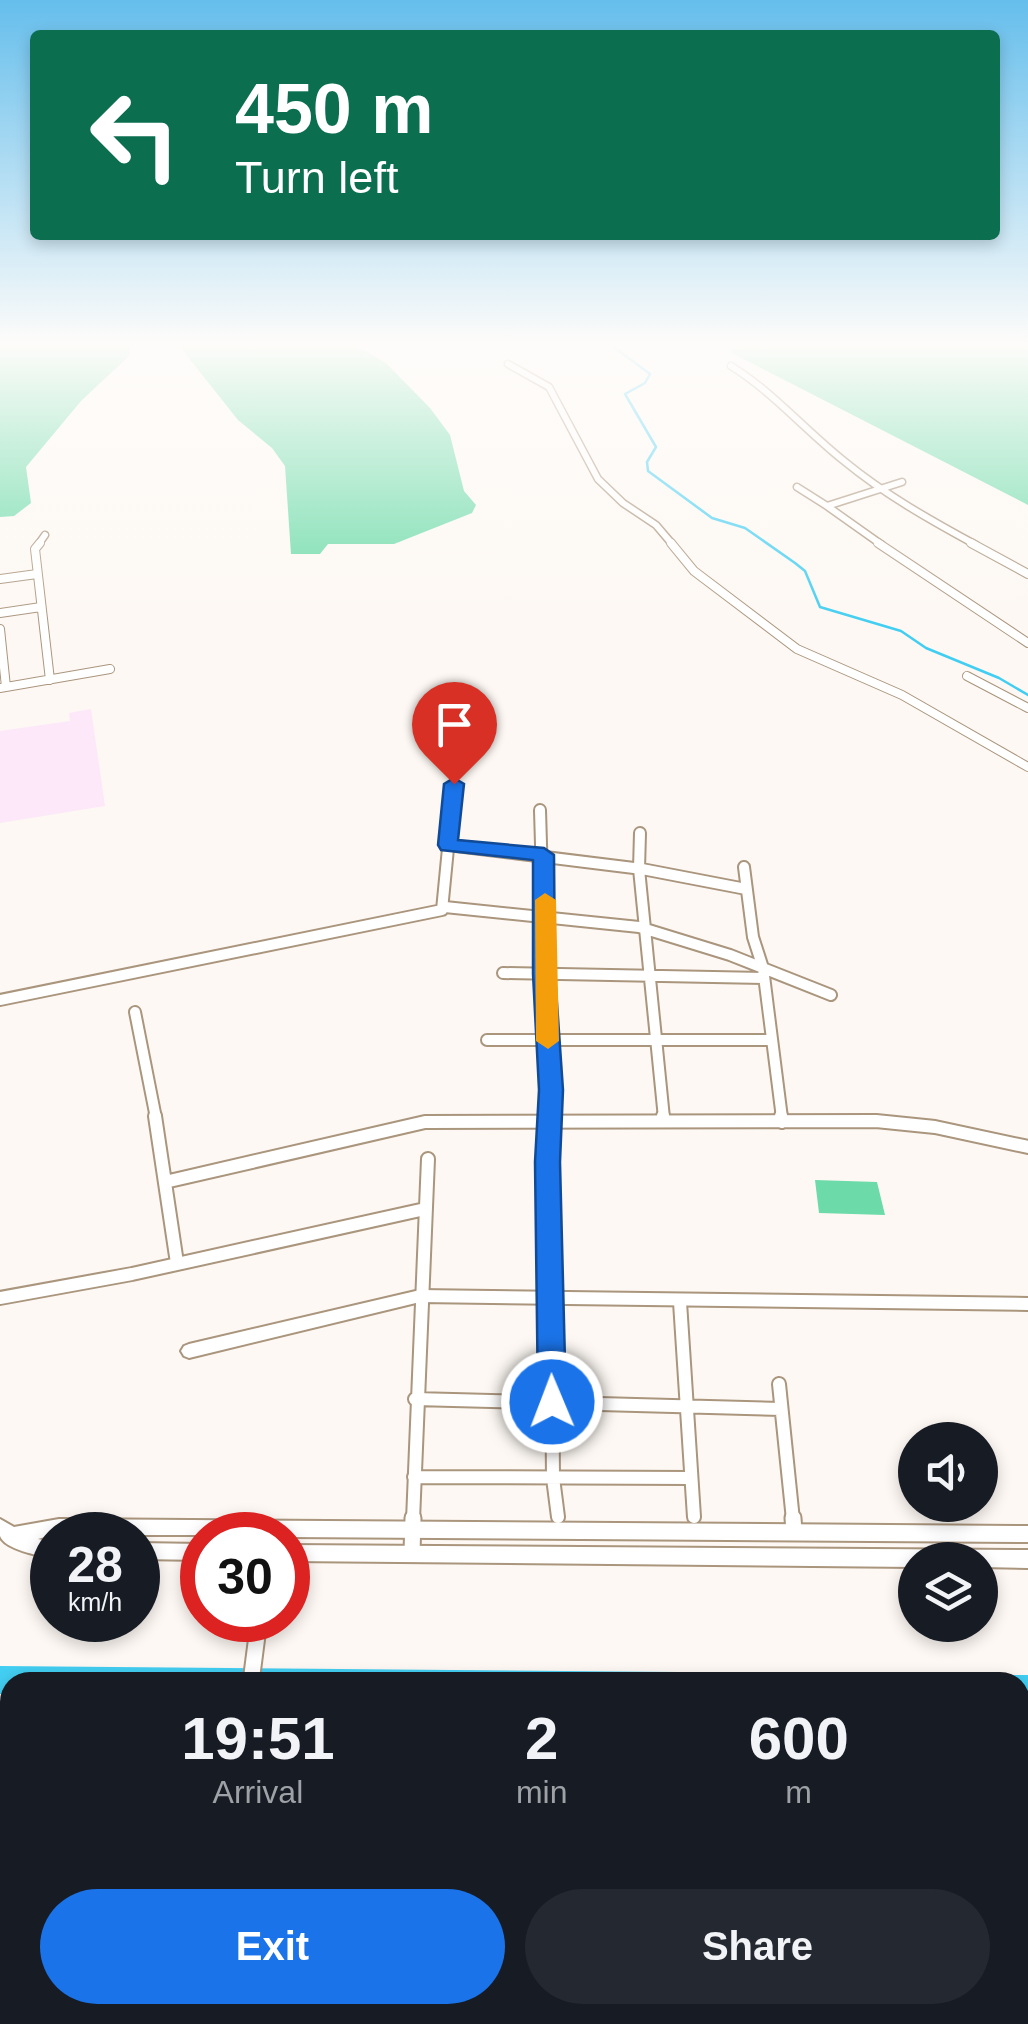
<!DOCTYPE html>
<style>
:root{--surface:#171b24;--page:#242831;--text:#f1f3f6;--muted:#9ea1a6;--accent:#1a73e8}
body{margin:0;font-family:Arial,sans-serif;background:var(--page);color:var(--text);height:100vh;display:flex;flex-direction:column;font-size:38px;white-space:nowrap}
*{box-sizing:border-box;margin:0}
p{font-size:32px;color:var(--muted)}
.icon{flex:none;width:55px;height:55px;fill:none;stroke:currentColor;stroke-width:2;stroke-linecap:round;stroke-linejoin:round}
.map{position:relative;flex:1;overflow:hidden}
.details{position:absolute;left:0px;top:1672px;width:1030px;height:352px;display:flex;flex-direction:column;background:var(--surface);border-radius:30px 30px 0 0;box-shadow:0 5px 15px #0003}
.details>*{flex:none}
.guide{position:absolute;left:30px;top:30px;width:970px;height:210px;border-radius:10px;box-shadow:0 5px 15px #0003;background:#0b6e4f;color:#fff;overflow:hidden}
.buttons{position:absolute;left:898px;top:1422px;display:grid;gap:20px}
.buttons a{display:grid;place-items:center;width:100px;height:100px;border-radius:50%;background:var(--surface);box-shadow:0 5px 15px #0003;font-size:50px}
.speed{position:absolute;left:30px;top:1512px;display:flex;gap:20px;font-size:50px;font-weight:700;text-align:center}
.speed>*{display:grid;place-content:center;width:130px;height:130px;border-radius:50%;background:var(--surface);box-shadow:0 5px 15px #0003;line-height:1}
.speed small{font-size:25px;font-weight:400}
.speed .limit{border:15px solid #d22;background:#fff;color:#111}
.pin{position:absolute;display:grid;place-items:center;width:85px;height:85px;color:#fff;margin:-102px -42px;border-radius:50% 50% 50% 0;rotate:-45deg;box-shadow:0 0 10px #0007}
.pin .icon{rotate:45deg}
.me{position:absolute;width:110px;margin:-55px;rotate:359deg;stroke-linejoin:round;filter:drop-shadow(0 0 8px #0008)}
.turn{display:flex;align-items:center;gap:35px;height:210px;padding:0 40px;font-size:45px}
.turn .icon{width:130px;height:130px;stroke-width:2.5}
.turn b{display:block;font-size:70px;line-height:85px}
.eta{display:flex;justify-content:space-evenly;align-items:center;height:170px;text-align:center}
.eta b{font-size:60px;font-weight:700;line-height:70px}
.button{display:flex;gap:20px;margin-top:auto;padding:20px 40px}
.button a{flex:1;height:115px;border-radius:60px;background:var(--accent);color:#fff;font-size:40px;font-weight:700;line-height:115px;text-align:center}
.button a+a{background:var(--page);color:var(--text)}
.map>svg:first-child{display:block}
</style>
<div class="map">
<svg width="1028" height="2024" viewBox="0 0 1028 2024">
<rect width="100%" height="100%" fill="#fdf8f3"/>
<path fill="#fce8f9" d="M91 709 105 806 0 823V731L70 721 69 713Z"/>
<path fill="#6cdba9" d="M0 342H129L130 355 81 401 26 467 31 503 14 516 0 517Z
M176 342H349L386 363 430 408 450 435 464 491 476 505 472 513 394 544H328L320 554H291L285 466 272 448 238 420Z
M751 342H1028V505L730 352 734 347Z
M815 1180 877 1182 885 1215 819 1213Z"/>
<path fill="#42cef2" d="M0 1666 1028 1675V1706L1020 1705V1682H10V1695L0 1694Z"/>
<g fill="none" stroke-linecap="round" stroke-linejoin="round">
<path stroke="#42cef2" stroke-width="2.5" d="M607 342 650 374 645 383 625 394 656 447 647 462 648 471 712 518 745 528 795 563 805 571 820 607 901 631 926 648 999 678 1028 695"/>
<g stroke="#aa957d" stroke-width="9">
<path id="minor-far4" d="M508 364 549 387 598 479 623 503 656 525 673 545
M731 366C773 392 805 430 844 461 884 494 930 520 976 545
M797 487 827 506
M38 545 45 535
M882 545 827 506 902 482"/>
</g>
<g stroke="#aa957d" stroke-width="10">
<path id="minor-far3" d="M40 543 35 549 50 680
M671 543 694 571 797 649 902 695 1028 767
M878 543 1028 643
M971 543 1028 574
M0 579 37 574
M0 613 41 607
M0 629 6 687
M967 676 1028 708
M0 688 110 669
M453 799 454 783"/>
</g>
<g stroke="#aa957d" stroke-width="14">
<path id="minor-far2" d="M540 810 549 1118
M640 833 639 869 664 1118
M448 845 642 869 746 889
M744 867 753 937 763 968 782 1118
M445 907 639 927 730 955 831 995
M503 973 764 978
M0 1000 442 910 453 797
M135 1012 156 1118
M487 1040H772"/>
</g>
<g stroke="#aa957d" stroke-width="16">
<path id="minor-far1" d="M155 1116 177 1263
M550 1116 553 1478 558 1517
M663 1116 664 1121
M781 1116 782 1122
M165 1182 425 1122 876 1121 935 1127 1028 1147
M0 1298 132 1274 425 1209
M680 1302 694 1517
M779 1384 793 1520
M415 1399 781 1409
M414 1477 691 1478
M413 1520 428 1159"/>
</g>
<g stroke="#aa957d" stroke-width="19">
<path id="minor" d="M793 1518 794 1532
M412 1553 413 1518
M251 1682 259 1620"/>
</g>
<g stroke="#aa957d" stroke-width="4">
<path id="tertiary" d="M420 1290 1028 1298V1310L420 1302 189 1358 184 1356 181 1351 184 1346 189 1344Z
M0 1519 14 1527 59 1519 1028 1526V1542L288 1537V1535H52L38 1539 52 1542V1558C39 1556 4 1549 0 1536 0 1530 0 1524 0 1519Z
M138 1543 202 1544V1560L138 1559Z
M288 1545 1028 1550V1568L980 1567V1560H915V1567L288 1561Z"/>
</g>
<use href="#minor-far4" stroke="#fff" stroke-width="6"/>
<use href="#minor-far3" stroke="#fff" stroke-width="8"/>
<use href="#minor-far2" stroke="#fff" stroke-width="10"/>
<use href="#minor-far1" stroke="#fff" stroke-width="12"/>
<use href="#minor" stroke="#fff" stroke-width="15"/>
<use href="#tertiary" fill="#fff" fill-rule="evenodd"/>
<g stroke="#777068" stroke-width="8">
<path id="rail" d="M0 1831H10
M1020 1839 1028 1840
M1020 1855H1028
M1020 1871 1028 1872
M93 2024 109 2015
M328 2024 343 2015
M408 2024 417 2015"/>
</g>
<use href="#rail" stroke="#fdf8f3" stroke-width="4" stroke-dasharray="11" stroke-linecap="butt"/>
</g>
<linearGradient id="sky" x2="0" y2="1"><stop stop-color="#65beec"/><stop offset="0.55" stop-color="#fefcfa"/><stop offset="1" stop-color="#fefcfa" stop-opacity="0"/></linearGradient>
<rect width="1028" height="625" fill="url(#sky)"/>
<path fill="#1a73e8" stroke="#114b97" stroke-width="2.5" d="M454 778 464 784 458 840 544 848 554 855 555 974 563 1090 560 1162 566 1402 562 1411 552 1415 542 1411 538 1402 535 1162 539 1090 533 974V860L441 850 438 845 444 784Z"/>
<path fill="#f59e0b" d="M545 893 556 900 559 1041 548 1049 536 1041 535 900Z"/>
</svg>
<div class="buttons">
<a><svg class="icon" aria-label="sound" viewBox="0 0 24 24"><path d="M4 9h4l5-4v14l-5-4H4zM17 9q2 3 0 6"/></svg></a>
<a><svg class="icon" aria-label="layers" viewBox="0 0 24 24"><path d="M12 4l9 5-9 5-9-5zM3 14l9 5 9-5"/></svg></a>
</div>
<div class="speed"><div>28<small>km/h</small></div><div class="limit">30</div></div>
<div class="pin" style="left:454px;top:784px;background:#d93025"><svg class="icon" aria-label="arrive" viewBox="0 0 24 24"><path d="M6 21V4h12l-3 4 3 4H6"/></svg></div>
<svg class="me" style="left:552px;top:1402px" viewBox="-20 -20 40 40"><circle r="17" fill="#1a73e8" stroke="#fff" stroke-width="3"/><path d="M0-11L8 9 0 5-8 9z" fill="#fff"/></svg>
<div class="guide">
<div class="turn"><svg class="icon" aria-label="left" viewBox="0 0 24 24"><path d="M17 20v-9H6M10 6l-5 5 5 5"/></svg><div><b>450 m</b>Turn left</div></div>
</div>
<section class="details">
<div class="eta">
<div><b>19:51</b><p>Arrival</p></div>
<div><b>2</b><p>min</p></div>
<div><b>600</b><p>m</p></div>
</div>
<div class="button"><a>Exit</a><a>Share</a></div>
</section>
</div>
